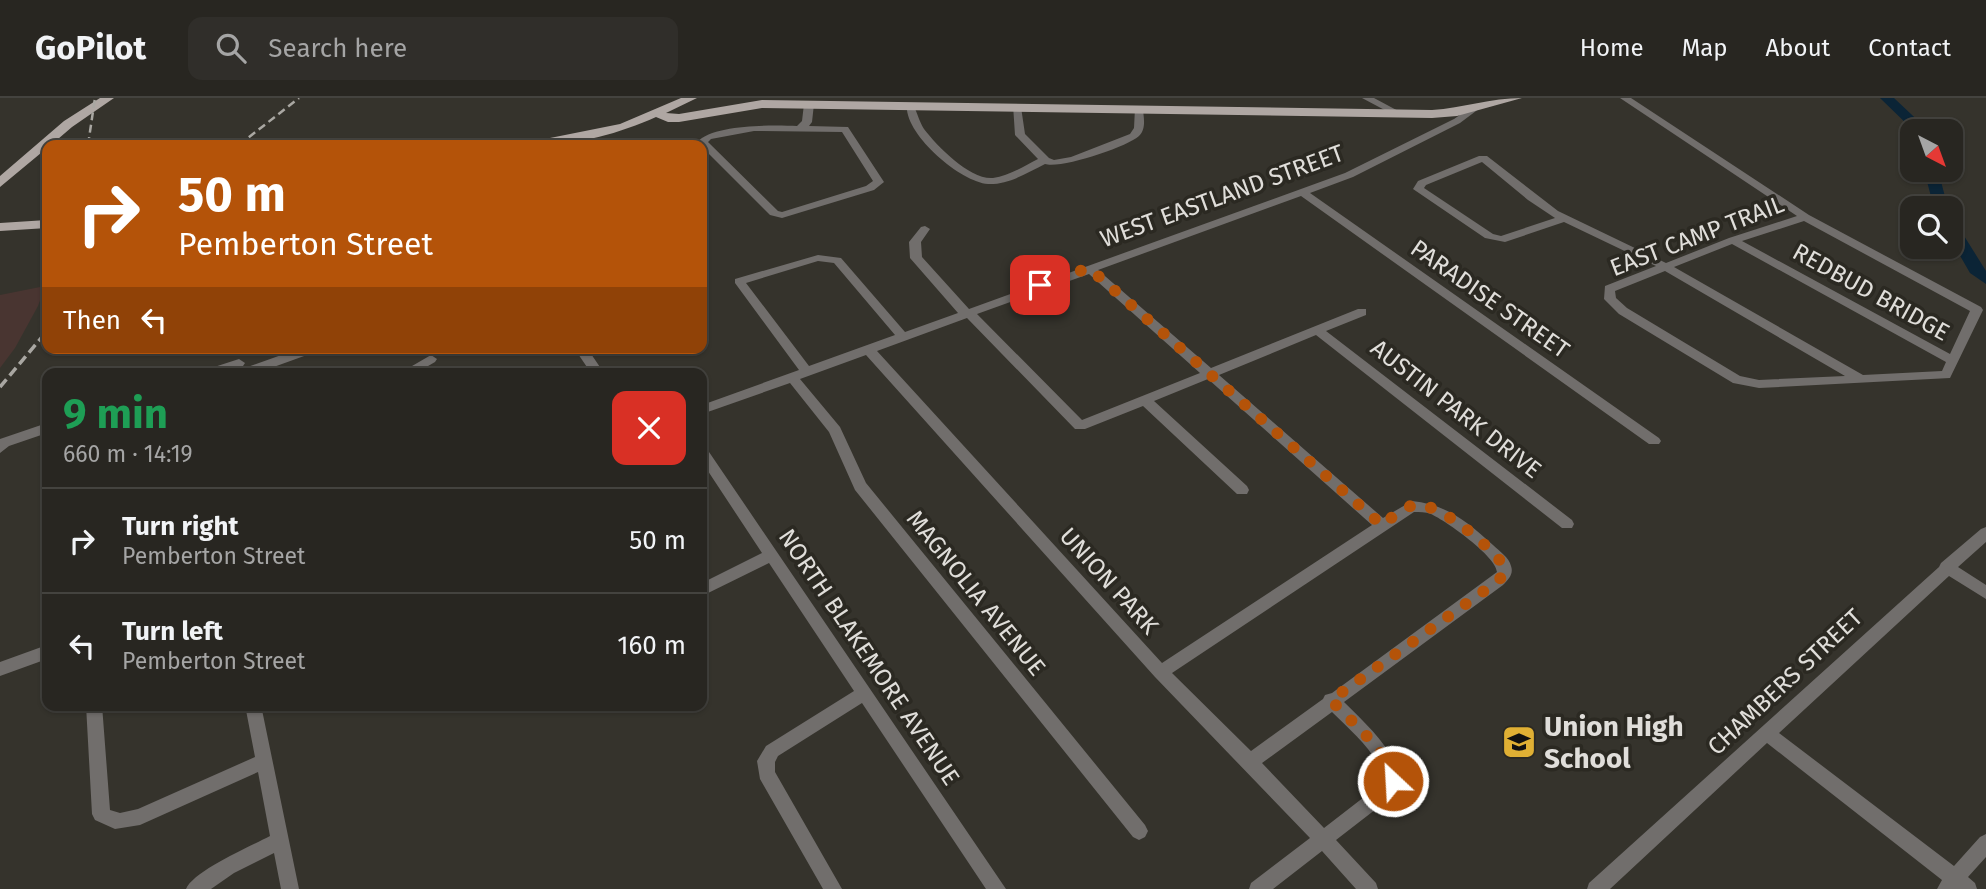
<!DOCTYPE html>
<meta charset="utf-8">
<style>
:root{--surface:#282621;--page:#302e2a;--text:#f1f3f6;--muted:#a5a5a5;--line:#44433f}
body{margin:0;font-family:"Fira Sans",sans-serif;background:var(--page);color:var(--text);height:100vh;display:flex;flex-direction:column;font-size:26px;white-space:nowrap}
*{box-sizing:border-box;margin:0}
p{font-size:23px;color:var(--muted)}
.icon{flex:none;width:38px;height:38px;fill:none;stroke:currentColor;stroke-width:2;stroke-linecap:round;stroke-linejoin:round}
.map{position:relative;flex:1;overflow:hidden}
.side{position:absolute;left:42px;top:270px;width:665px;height:343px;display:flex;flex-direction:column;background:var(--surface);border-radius:14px;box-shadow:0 2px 5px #0004,0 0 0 2px var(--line)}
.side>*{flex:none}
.banner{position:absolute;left:42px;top:42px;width:665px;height:214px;border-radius:14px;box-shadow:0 2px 5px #0004,0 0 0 2px var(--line);background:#b45309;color:#fff;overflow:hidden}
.needle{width:46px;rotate:139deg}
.tools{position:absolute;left:1900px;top:21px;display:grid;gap:14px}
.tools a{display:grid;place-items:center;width:63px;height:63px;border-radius:14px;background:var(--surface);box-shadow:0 2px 5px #0004,0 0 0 2px var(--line);font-size:35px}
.pin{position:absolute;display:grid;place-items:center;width:60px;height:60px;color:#fff;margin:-30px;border-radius:14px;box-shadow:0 4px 10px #0006}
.me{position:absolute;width:77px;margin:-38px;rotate:335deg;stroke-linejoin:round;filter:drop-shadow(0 0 5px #0008)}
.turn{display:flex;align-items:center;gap:24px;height:147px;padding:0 21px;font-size:32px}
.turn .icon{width:91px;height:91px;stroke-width:2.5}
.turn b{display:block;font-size:49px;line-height:60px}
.then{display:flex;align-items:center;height:66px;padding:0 21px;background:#0003;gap:14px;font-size:26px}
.round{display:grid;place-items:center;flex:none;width:74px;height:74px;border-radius:14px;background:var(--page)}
.overview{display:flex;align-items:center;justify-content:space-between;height:119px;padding:0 21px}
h1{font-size:42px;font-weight:700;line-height:52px;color:#1e9e55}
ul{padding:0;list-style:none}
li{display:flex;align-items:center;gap:21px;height:105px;padding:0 21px;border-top:2px solid var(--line)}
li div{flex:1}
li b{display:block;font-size:26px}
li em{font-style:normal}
header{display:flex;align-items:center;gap:42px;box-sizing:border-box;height:98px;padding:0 35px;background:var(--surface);border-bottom:2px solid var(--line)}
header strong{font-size:33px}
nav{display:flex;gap:38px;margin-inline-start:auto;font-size:24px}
.search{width:490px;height:63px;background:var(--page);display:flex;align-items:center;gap:18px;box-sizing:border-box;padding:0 24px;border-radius:14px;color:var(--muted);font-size:26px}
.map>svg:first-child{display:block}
</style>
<header>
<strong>GoPilot</strong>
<div class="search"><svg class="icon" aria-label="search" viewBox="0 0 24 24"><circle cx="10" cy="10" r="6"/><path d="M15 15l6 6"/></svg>Search here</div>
<nav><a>Home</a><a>Map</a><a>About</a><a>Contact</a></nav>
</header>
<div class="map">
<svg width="1986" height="791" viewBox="0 0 1986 791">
<rect width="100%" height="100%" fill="#35332c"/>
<path fill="#493531" d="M45 188 38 208 15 250 0 270V197Z"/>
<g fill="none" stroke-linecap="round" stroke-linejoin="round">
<path fill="#0b2436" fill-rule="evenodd" d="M1880 0H1894L1929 33H1914Z
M1924 72H1938L1948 110H1934Z
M1951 124 1956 125 1986 173V186L1970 175 1951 142Z"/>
<path fill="#716e6c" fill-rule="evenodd" d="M1362 0H1374L1402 15 1394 17Z
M1620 0H1631L1809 117 1981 209 1983 212 1950 280 1759 290 1733 285 1619 216 1604 201 1605 188 1656 168 1564 124 1505 144 1485 140 1413 91 1418 83 1479 58H1487L1558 113 1666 165 1729 140 1797 118ZM1482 64 1528 102 1555 120 1501 138 1493 136 1424 90 1426 87ZM1804 123 1970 213 1950 256 1742 143ZM1732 146 1946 264 1942 273 1863 277 1674 169ZM1665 173 1845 278 1759 282 1740 278 1627 210 1616 200 1615 193Z
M809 3 814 6 812 24 809 28 848 29 884 84 874 92 782 120 770 117 697 44C714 26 772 27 797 28L802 23 804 6ZM754 33 842 34 873 83 866 88 782 114 778 113 708 44 711 41Z
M907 6H913C917 14 919 23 924 31 937 48 970 82 993 80 1009 78 1024 68 1038 61L1015 37 1013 7 1021 9 1025 36 1049 60 1054 62 1071 59 1130 36 1134 30 1135 10 1143 12C1144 21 1146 31 1139 38 1127 49 1061 71 1045 66 1029 74 1008 87 988 86 960 84 903 35 907 6Z
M1473 8 1478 11 1476 13 1460 25 1353 79 1310 95 1659 340 1661 343 1659 346H1649L1301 98 1098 172 1211 270 1358 211H1366V217L1326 233 1572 422 1574 426 1572 430H1562L1316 237 1219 277 1383 420 1412 403C1446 406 1469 425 1493 447 1499 453 1509 459 1511 468 1514 476 1508 482 1503 487L1344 604C1368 628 1393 650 1402 683L1389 701 1336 742 1376 785 1378 791H1356L1322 753 1273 791H1249L1251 785 1310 740 1155 579 866 257 800 281 840 329 866 385 1145 727 1148 733 1145 739 1139 742 1133 739 855 392 829 334 790 285 702 316V307L799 272 735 185V181L818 157 841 160 905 234 958 215 910 160 909 144 921 129 925 128 930 131 921 144 922 159 969 211 1345 75 1454 21ZM818 163 834 165 895 237 809 268 746 185ZM1089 176 1200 275 1082 322 977 216ZM967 220 1075 331H1085L1143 308 1237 396H1247L1249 392 1247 388 1154 303 1208 281 1372 427 1162 565 877 253ZM1414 414C1420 414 1425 414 1431 416 1446 423 1496 458 1497 474L1332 595 1325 597 1323 601 1251 653 1172 575ZM1332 614C1351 633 1377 654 1384 681L1377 689 1324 730 1262 665Z
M301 250H320L318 253 257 275H237L239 272Z
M574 250H587L604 275H591Z
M431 257 437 261 435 264 416 275H400Z
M239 261 245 265 243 268 223 275H203L205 272Z
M47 325V335L9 348 0 355V341Z
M702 349 707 351 1006 791H986L862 605 778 658 775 664V674L842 791H823L760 681 757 663 766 648 854 593 769 465 702 498V485L762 455 702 364Z
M1986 429V444L1958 469 1986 487V501L1949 478 1779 635 1954 768 1980 739 1986 736V759L1968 779 1975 785 1977 791H1937L1942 782 1767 645 1610 791H1587L1589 785 1939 469 1941 465 1981 431Z
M47 547V561L0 578V564Z
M86 607H102L110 712 120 715 138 711 255 659 245 607H261L299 791H281L274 755 234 775 211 791H186C193 773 251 748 270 738L258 674 140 727 115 731 95 722 92 716Z"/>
<path fill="#afa7a3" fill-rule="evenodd" d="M100 0H114L72 29 51 47H47V50L0 89V78L64 23Z
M681 0H697L666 15 679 16 762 2 1432 12C1463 10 1491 0 1522 0L1457 18 1432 20 762 10 679 24H668L656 19C618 36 571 49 529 47L535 43 620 26Z
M47 122V130L0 133V125Z"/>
<path stroke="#a9a7a2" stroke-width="2.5" stroke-dasharray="8 4.5" stroke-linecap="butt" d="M88 47 95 0
M239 47 299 0"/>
<path stroke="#a9a7a2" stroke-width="3.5" stroke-dasharray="10 5" stroke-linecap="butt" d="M0 289 47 233"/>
</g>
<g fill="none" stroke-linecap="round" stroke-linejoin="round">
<path stroke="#b45309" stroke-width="12" stroke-dasharray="0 21.6" d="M1040 187 1089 170 1382 427C1392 420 1403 409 1415 407 1439 404 1491 449 1504 468V476L1498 483 1331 602C1350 623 1391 655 1393 683"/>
</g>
<defs>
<g id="school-square" transform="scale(1.75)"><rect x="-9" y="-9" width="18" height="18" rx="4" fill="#e0b034" stroke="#2b2922"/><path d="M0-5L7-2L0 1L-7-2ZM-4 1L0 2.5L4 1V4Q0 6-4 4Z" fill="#111"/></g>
</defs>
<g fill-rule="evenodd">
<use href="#school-square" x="1519" y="644"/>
</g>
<g text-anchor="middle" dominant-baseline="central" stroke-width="7" stroke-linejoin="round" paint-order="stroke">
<g font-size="24" fill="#e0deda" stroke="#2b2922">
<text transform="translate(1222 98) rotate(-20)">WEST EASTLAND STREET</text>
<text transform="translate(1697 138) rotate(-21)">EAST CAMP TRAIL</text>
<text transform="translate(1871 194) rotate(29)">REDBUD BRIDGE</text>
<text transform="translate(1490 201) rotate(35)">PARADISE STREET</text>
<text transform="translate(1456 311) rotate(38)">AUSTIN PARK DRIVE</text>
<text transform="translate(1109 483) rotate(48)">UNION PARK</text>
<text transform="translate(976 495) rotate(51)">MAGNOLIA AVENUE</text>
<text transform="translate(869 559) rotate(56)">NORTH BLAKEMORE AVENUE</text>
<text transform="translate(1785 584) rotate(-43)">CHAMBERS STREET</text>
</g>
<g font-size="28" font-weight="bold" fill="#e0deda" stroke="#2b2922" text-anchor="start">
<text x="1544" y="628">Union High<tspan x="1544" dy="32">School</tspan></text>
</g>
</g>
</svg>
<div class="tools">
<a><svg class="needle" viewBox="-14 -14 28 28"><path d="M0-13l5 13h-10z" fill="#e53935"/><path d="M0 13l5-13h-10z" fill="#a5a5a5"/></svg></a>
<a><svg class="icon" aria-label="search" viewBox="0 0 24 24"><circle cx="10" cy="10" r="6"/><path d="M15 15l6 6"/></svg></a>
</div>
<div class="pin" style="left:1040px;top:187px;background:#d93025"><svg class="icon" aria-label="arrive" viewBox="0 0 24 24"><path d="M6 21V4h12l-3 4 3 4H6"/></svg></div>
<svg class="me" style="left:1393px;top:683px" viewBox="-20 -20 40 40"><circle r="17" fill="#b45309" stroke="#fff" stroke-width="3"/><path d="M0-11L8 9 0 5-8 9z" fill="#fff"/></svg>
<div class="banner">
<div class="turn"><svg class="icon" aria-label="right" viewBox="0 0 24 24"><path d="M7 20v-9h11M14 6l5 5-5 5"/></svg><div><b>50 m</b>Pemberton Street</div></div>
<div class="then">Then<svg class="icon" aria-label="left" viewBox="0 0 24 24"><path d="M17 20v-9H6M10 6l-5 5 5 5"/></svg></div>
</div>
<section class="side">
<div class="overview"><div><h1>9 min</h1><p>660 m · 14:19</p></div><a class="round" style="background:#d93025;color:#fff"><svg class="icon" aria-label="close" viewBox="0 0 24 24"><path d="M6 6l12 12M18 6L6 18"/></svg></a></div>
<ul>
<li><svg class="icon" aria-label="right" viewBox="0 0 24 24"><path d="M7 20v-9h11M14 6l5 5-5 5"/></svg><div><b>Turn right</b><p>Pemberton Street</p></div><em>50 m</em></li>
<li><svg class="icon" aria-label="left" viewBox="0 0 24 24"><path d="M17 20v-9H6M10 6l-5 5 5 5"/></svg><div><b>Turn left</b><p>Pemberton Street</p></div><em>160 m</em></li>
</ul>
</section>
</div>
